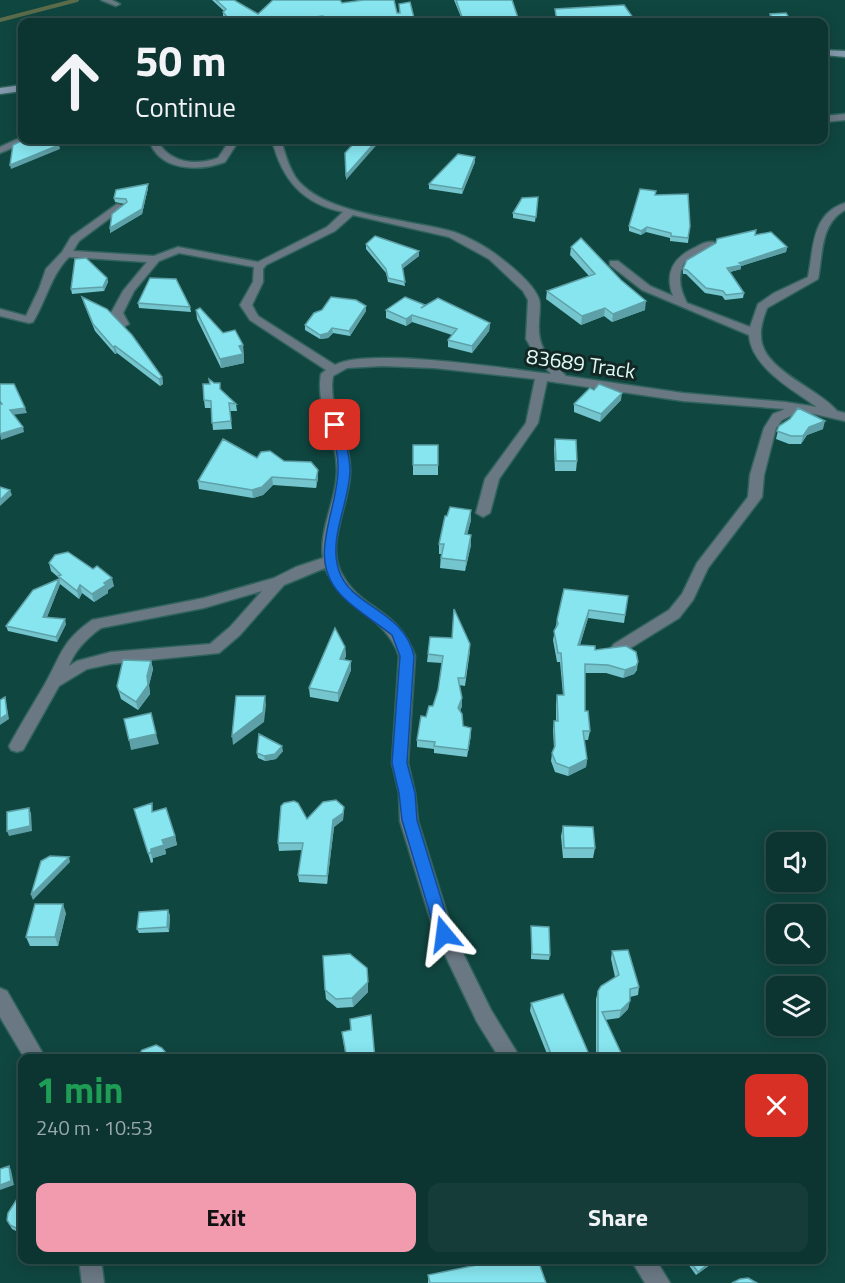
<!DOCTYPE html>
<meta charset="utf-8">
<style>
:root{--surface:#0c3430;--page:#153c38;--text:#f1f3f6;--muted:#9aaaab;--line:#2c4f4c;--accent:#f29aae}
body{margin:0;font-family:"Titillium Web",sans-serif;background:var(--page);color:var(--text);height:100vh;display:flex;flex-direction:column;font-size:22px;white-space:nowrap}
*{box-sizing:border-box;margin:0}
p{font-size:20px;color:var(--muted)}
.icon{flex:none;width:33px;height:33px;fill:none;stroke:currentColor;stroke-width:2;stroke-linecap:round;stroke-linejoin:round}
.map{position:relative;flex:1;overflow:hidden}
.panel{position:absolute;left:18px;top:1054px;width:808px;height:210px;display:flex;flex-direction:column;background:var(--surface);border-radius:12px;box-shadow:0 3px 15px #0003,0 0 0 2px var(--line)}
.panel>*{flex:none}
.banner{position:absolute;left:18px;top:18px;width:810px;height:126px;border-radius:12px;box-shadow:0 3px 15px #0003,0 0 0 2px var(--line);background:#0c3430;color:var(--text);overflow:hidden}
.controls{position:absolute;left:766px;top:832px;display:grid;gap:12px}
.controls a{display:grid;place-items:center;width:60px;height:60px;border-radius:12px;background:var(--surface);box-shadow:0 3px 15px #0003,0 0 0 2px var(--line);font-size:30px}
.pin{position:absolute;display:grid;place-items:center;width:51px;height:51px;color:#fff;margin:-26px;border-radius:12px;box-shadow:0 3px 9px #0006}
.me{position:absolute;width:66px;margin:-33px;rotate:344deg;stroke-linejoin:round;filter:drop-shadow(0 0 4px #0008)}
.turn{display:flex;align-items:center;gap:21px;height:126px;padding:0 18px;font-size:27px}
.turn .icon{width:78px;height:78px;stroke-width:2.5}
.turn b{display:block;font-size:42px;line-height:51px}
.round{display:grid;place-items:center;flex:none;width:63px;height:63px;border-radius:12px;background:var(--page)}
.headline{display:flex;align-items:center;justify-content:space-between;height:102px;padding:0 18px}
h1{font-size:36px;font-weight:700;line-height:45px;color:#1e9e55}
.button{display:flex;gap:12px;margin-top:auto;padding:12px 18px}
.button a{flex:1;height:69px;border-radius:12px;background:var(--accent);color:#111;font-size:24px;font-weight:700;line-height:69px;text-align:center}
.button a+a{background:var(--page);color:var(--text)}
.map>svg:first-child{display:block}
</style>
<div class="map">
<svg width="845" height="1283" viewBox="0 0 845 1283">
<rect width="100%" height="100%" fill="#104640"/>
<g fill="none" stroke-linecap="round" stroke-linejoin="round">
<path stroke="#5a6c49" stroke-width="4" d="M0 20 77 0"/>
<g stroke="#31635d" stroke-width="3">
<path id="street" d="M101 0H112L120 4 116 6Z
M845 114V120L824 122V116Z
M22 137V140H27L26 142 0 153V147Z
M149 140H157C169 163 195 166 218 158L228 143 236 145 225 162C198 172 159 171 149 140Z
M272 140H281C285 153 288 166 296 178 324 216 410 219 454 232 468 237 487 247 498 256 511 266 533 283 539 299 541 305 539 315 539 322 537 349 549 357 566 376L683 393 785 402 817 407C793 390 751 367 749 335L642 290 610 265V261H618L650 286 673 296C664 272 674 257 696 247 702 244 707 241 714 242V246L684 263C677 277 680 290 687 303L750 327 758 304 774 293 808 277C814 248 811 214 845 203V210C820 224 823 254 818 279L767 308C764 317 760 326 761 336 761 370 819 388 837 411L845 413V421L801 411 782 420 776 428 764 475 762 497 708 568 693 600 679 618 624 652H614L611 648 614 644 669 610 682 594 697 563 748 497 750 475 764 428 773 414 785 409 683 401 547 381 538 423 499 479 490 513 483 517 476 513 485 479 526 423 535 379 434 368 382 366 347 368 333 376C327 409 352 440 350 474 349 506 324 546 343 576 363 611 398 608 415 656L408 763 415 793 418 821 453 933 491 1010 521 1059H500L477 1022 435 934 400 821 399 793 392 763 399 656C386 616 341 606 325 568L284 585 240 635 219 653 111 664 87 669 59 686 23 750 17 752 11 750 9 746C20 725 33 705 45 684 62 654 61 642 92 620L204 598 274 578 296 567 323 558C319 528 337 500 337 470 337 437 315 407 321 374L326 370 250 320 240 305 253 282 254 267 179 253 159 261 134 291 123 313 129 324 123 327 119 326 111 313 123 291 147 262 69 257C51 275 46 301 33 322L29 323 0 316V309L26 316 39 289 46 269 62 252 71 237 117 204 126 206 79 241 73 251 154 256 178 247 258 262 327 227 343 212C303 204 282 180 272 140ZM353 215 449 237 489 259 523 291 528 300 526 339 538 359 551 374C509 369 368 347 335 365L258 316 252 305 263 282V269L266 265 335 231ZM262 591 230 627 210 644 111 652 77 661 69 666C75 650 87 638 101 628L204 608Z
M0 988 7 991 46 1059H25L0 1017Z
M79 1260H101L104 1283H82Z
M631 1260H656L670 1283H645Z"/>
</g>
<g stroke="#31635d" stroke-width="3">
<path id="secondary" d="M824 50 845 51V57L824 55Z
M22 85V91L0 94V88Z"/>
</g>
<use href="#street" fill="#6a7884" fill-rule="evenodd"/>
<use href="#secondary" fill="#8399ac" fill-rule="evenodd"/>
</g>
<path fill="#74c5ce" d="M212 0H234L258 14 342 3 400 13 399 4 415 22H325L323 20 304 22H228L223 16V12L224 11Z
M454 0H512L518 18 517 22H463Z
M770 14 791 21 806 22H772L769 18Z
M475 157V162L462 194 429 189V184Z
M148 188 142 214 110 233V228L125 204 115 202 114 198Z
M655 195 690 226 688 243 670 241V238L646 232 641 235 629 231V226Z
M538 197 535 222 513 218V213Z
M755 235 787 247 786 252 741 266V269L730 272 744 293 743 298 725 300 722 296 705 293 686 274H683V269Z
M366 244 419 251V256L402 269 405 286 388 282 386 273 366 249Z
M571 247 645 310 612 322 604 316 581 325 546 299 547 291 589 276 570 255Z
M107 278 108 282 104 291 72 294 71 289Z
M82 297 162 377 163 384 160 386 117 353 115 354 95 331 84 304Z
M138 303 190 307 191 312 139 308Z
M425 305 490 323 489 331 472 353 448 347V340L452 335 412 322 406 326 386 318V310Z
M366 306V311L350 336 333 333 328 338 320 339 305 330V325Z
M196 310 223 333 243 345 244 363 221 368 197 319Z
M221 390 236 404 237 411H230L232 429 213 430 211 408H205L204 400Z
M621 400 600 422 574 412V404Z
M779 426 823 429 807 435 801 444H789L776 439Z
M555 439 577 461 576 471H555L554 449Z
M413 445H438V475H413Z
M257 458 284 461 318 478 316 488 273 485 263 495 253 498 199 489 198 481Z
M471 520 467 534 471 535V545L465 571 440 568 441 554H439V544Z
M49 563 114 586 108 590V593L94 602 82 593 79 599 60 584 59 578 51 571Z
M59 579 60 584 47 617 66 624 57 642 8 631 6 626Z
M628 596 624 623 588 618 580 645 595 650 637 670 634 674 623 678 606 673H585V711L590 731 588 740H584L587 759 586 767 568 776 555 772 551 761 552 753 554 748 553 730 554 721H556V704L557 695H563L560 662H557L553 640 557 620Z
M345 647 346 656 344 660 351 670 338 702 310 697 309 688Z
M470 651 465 686 459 685 462 706 460 711 463 726 471 735 467 757 434 753V749L417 747V740L426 717 433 706 438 690 442 663 427 662 428 654Z
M151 661 153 669 149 685 150 694 138 710 121 699 117 686Z
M283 751 276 759 265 761 258 758 257 753Z
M344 807 343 820 334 827 327 884 299 882 298 875 302 850 279 851 278 843 307 819Z
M154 811 175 836 177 845 165 849 166 854 153 858V862L151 863 137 818Z
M563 826 595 848 593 858H563L561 836Z
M66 913 58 946H30L26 937Z
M170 915 169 932 139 933 137 929Z
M531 926 550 955 549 960 531 959Z
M612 951 639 987 638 995 630 997 628 1009 619 1018 605 1020 622 1055 621 1059H596V999L598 991 615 977 611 959Z
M325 990 368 992 353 1007 337 1008 326 999Z
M531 1003 591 1059H549L530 1011Z
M350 1019 375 1059H346L342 1032 350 1030Z
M22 1202V1232H18L12 1229 7 1220Z
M478 1260H538L546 1283H428V1275L480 1265Z
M685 1260H715L714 1262 696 1275Z"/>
<path fill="#5ea0a7" d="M323 16V20L304 22H273Z
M377 140H381L346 180V175Z
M59 145 60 149 11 169 10 165Z
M475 157V162L462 194V189Z
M148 184V188L142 214 110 233V228Z
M647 227 646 232 641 235V231Z
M787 247 786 252 741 266V269L726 273 727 268 739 263Z
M419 251V256L402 269V265Z
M107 278 108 282 104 291 103 287Z
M646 301 645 310 612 322 613 314Z
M366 306V311L350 336 349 331Z
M605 308 604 316 581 325 582 316Z
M412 315V322L406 326V319Z
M490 323 489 331 472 353V346Z
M332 328 333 333 328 338 320 339V335Z
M243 345 244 363 221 368 220 359 239 346Z
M115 346 117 353 115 354 113 347Z
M162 377 163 384 160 386 159 379Z
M622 393 621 400 600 422 601 414Z
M25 408 27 413 12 415 10 410Z
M825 421 823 429 807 435 801 444 803 436 809 427Z
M23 427 24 432 1 440 0 434Z
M318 470V478L316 488V480Z
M272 477 273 485 263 495 253 498 252 490Z
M10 490 12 495 0 506V500Z
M471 510V520L465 544V534Z
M471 535V545L465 571 466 561Z
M112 578 114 586 108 590V593L94 602 92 594 104 583Z
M59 579 60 584 45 622 43 617Z
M80 585 82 593 79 599 77 591Z
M589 610 588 618 577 654 578 645Z
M65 619 66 624 57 642 56 637Z
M345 647 346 656 340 668V659Z
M151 661 153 669 149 685 150 694 138 710 136 702Z
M351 661V670L338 702V693Z
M638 662 637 670 634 674 623 678 625 670Z
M265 696 266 705 264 722 233 745 232 736Z
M5 697 6 702 9 719 0 725V719Z
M462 698V706L458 716V708Z
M471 728V735L467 757 468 750Z
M156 734 159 744 131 750 129 740Z
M282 746 283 751 276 759 265 761 264 756Z
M587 759 586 767 568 776 569 768Z
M344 807 343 820 334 827 327 884V876L333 820Z
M29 808 31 813 32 831 9 836 7 831Z
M175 836 177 845 165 849 166 854 153 858V862L151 853V849L162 840Z
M69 857 70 862 33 900 31 895Z
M63 904 66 913 58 946 55 937Z
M168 910 170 915 169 932 167 927Z
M368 982V992L353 1007 352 998Z
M630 1001 628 1009 619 1018 621 1010Z
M622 1055 621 1059H609Z
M9 1166 11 1170 14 1185 0 1190V1185Z
M713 1260H715L714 1262 696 1275 698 1272Z"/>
<path fill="#87e5ef" stroke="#5ea0a7" stroke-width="1.5" d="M216 0H234L258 14 273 0H340L342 3 364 0H394L397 13H400L399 4 410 2 415 22H328L323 16 273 22H231L223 12 226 9Z
M456 0H512L518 18 463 20Z
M624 5 636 22H557L555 9Z
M786 13 791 21H805L806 22H774L770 14Z
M23 140H39L59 145 10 165 13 145Z
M357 140H377L346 175 345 153Z
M458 154 475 157 462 189 429 184Z
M148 184 142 209 110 228 112 214 127 202 126 199 114 198 116 190Z
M640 189 656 191 655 195 688 194 690 226 688 238 671 236V233L647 227 641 231 629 226Z
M538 197 536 217 513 213 522 198Z
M756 230 755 235 771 232 787 247 739 263 742 265 727 268 744 293 726 295 723 291 706 288 687 270 683 269 687 260 716 243 717 239Z
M375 236 419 251 402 265 405 282 388 278 386 269 366 244Z
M581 238 621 280 646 301 613 314 605 308 582 316 547 291 595 274 571 247Z
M86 258 107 278 103 287 71 289 75 259Z
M150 278 176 279 190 307 138 303Z
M82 297 107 309 132 335 162 377 159 379 115 346 113 347 93 324Z
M331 297 356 300 366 306 349 331 332 328 328 333 320 335 305 325 314 313 322 310Z
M405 297 425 305 421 308 438 298 490 323 472 346 448 340 457 329 412 315 406 319 386 310Z
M200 308 223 333 235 330 243 345 239 346 243 354 220 359 196 310Z
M209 379 214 383H220V389L236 404 229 403 231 421 212 423 211 401 204 400 203 384H210Z
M0 384H14L25 408 10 410 23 427 0 434V404H2L0 401Z
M599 384 622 393 601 414 574 404 590 388 594 390Z
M798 408 825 421 809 427 803 436H791L777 431 779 426 790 419Z
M223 439 257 458 261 452 270 451 284 461 311 462 318 470 316 480 272 477 262 487 252 490 198 481Z
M555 439 576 440 577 461H556Z
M413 445H438V465H413Z
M0 487 10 490 0 500Z
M450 507 471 510 465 534 471 535 466 561 441 558 444 544H439L445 516H447Z
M68 552 93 569 97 566 112 578 104 583 106 585 92 594 80 585 77 591 58 576 61 575 49 563 55 555Z
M59 579 43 617 65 619 56 637 6 626 33 590Z
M564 589 628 596 625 615 589 610 578 645 595 646V650L626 646 636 652 638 662 636 666 625 670 608 665 585 664V711H588L590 731H583L587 759 569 768 556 763 552 753 555 746 554 721H558L557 695H564L561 653H558L554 631 558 624 557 620Z
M454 609 470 644 465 678H458L462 698 458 708 462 714 463 726 471 728 468 750 434 746 435 742 417 740 421 716 426 717 429 706H433L438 690 443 656 428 654 430 637 452 638Z
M335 628 345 647 340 659 351 661 338 693 309 688Z
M123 660 151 661 147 676 148 685 136 702 119 691 117 686Z
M236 696H265L263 712 232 736Z
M5 697 7 714 0 719V700Z
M151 713 156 734 129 740 124 719Z
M259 734 282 746 275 754 264 756 257 753Z
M336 800 344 807 343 813 333 820 327 876 298 875 303 843H278L281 806 284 803 294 801 298 803 307 819 323 802Z
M152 803V812L166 808 175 836 162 840 164 845 151 849V853H148L134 809Z
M29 808 30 826 7 831V812Z
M563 826 593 827 595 848H564Z
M50 856 69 857 31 895 41 861Z
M35 904H63L55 937H26Z
M168 910 167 927 137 929 139 912Z
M531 926 549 927 550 955 532 954Z
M628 950 639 987 630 989V1001L621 1010 602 1012 622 1055 609 1059H598V991L601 986 619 975 612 951Z
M350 954 367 968 368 982 352 998 336 999 325 990 323 956Z
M563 994 591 1059H553L531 1003Z
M371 1015 375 1059H347L342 1032 351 1030 350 1019Z
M156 1045 162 1048 166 1053 165 1059H138V1056L142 1050Z
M9 1166 11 1181 0 1185V1169Z
M17 1199 22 1202V1227L16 1228 10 1225 7 1220 8 1213Z
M481 1260H538L546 1283H430L428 1275 482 1264Z
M689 1260H713L698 1272Z
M748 1278 757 1283H732L740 1279Z"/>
<path fill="#1a73e8" stroke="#114b97" stroke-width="1.5" d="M335 422 341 425C345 440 350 455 350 471 349 504 328 538 339 571 352 608 404 610 414 656L407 763 415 793 417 820 452 934 450 939 444 941 438 939 436 934 402 820 399 793 392 763 400 656 392 635C376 622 355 610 341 595 306 558 337 514 338 471 339 455 334 440 330 425Z"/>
<g text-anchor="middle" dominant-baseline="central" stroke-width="6" stroke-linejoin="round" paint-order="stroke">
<g font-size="21" fill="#def9f4" stroke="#132825">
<text transform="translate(581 363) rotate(8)">83689 Track</text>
</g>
</g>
</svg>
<div class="controls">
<a><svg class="icon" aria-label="sound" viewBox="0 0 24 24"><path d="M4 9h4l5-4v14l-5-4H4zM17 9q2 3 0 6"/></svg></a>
<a><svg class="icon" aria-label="search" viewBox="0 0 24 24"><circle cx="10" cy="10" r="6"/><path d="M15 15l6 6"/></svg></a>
<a><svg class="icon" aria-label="layers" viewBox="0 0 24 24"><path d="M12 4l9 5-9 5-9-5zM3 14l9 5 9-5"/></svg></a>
</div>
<div class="pin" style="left:335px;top:425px;background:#d93025"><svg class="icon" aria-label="arrive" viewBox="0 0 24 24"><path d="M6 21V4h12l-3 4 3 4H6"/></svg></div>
<svg class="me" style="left:444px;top:934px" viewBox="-20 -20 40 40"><path d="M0-17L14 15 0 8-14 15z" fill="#1a73e8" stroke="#fff" stroke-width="4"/></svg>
<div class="banner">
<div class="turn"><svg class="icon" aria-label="ahead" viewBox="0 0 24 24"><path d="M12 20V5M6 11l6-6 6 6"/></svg><div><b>50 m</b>Continue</div></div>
</div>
<section class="panel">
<div class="headline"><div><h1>1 min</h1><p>240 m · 10:53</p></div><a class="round" style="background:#d93025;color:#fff"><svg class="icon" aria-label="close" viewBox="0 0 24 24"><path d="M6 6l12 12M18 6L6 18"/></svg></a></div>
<div class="button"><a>Exit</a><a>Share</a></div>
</section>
</div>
